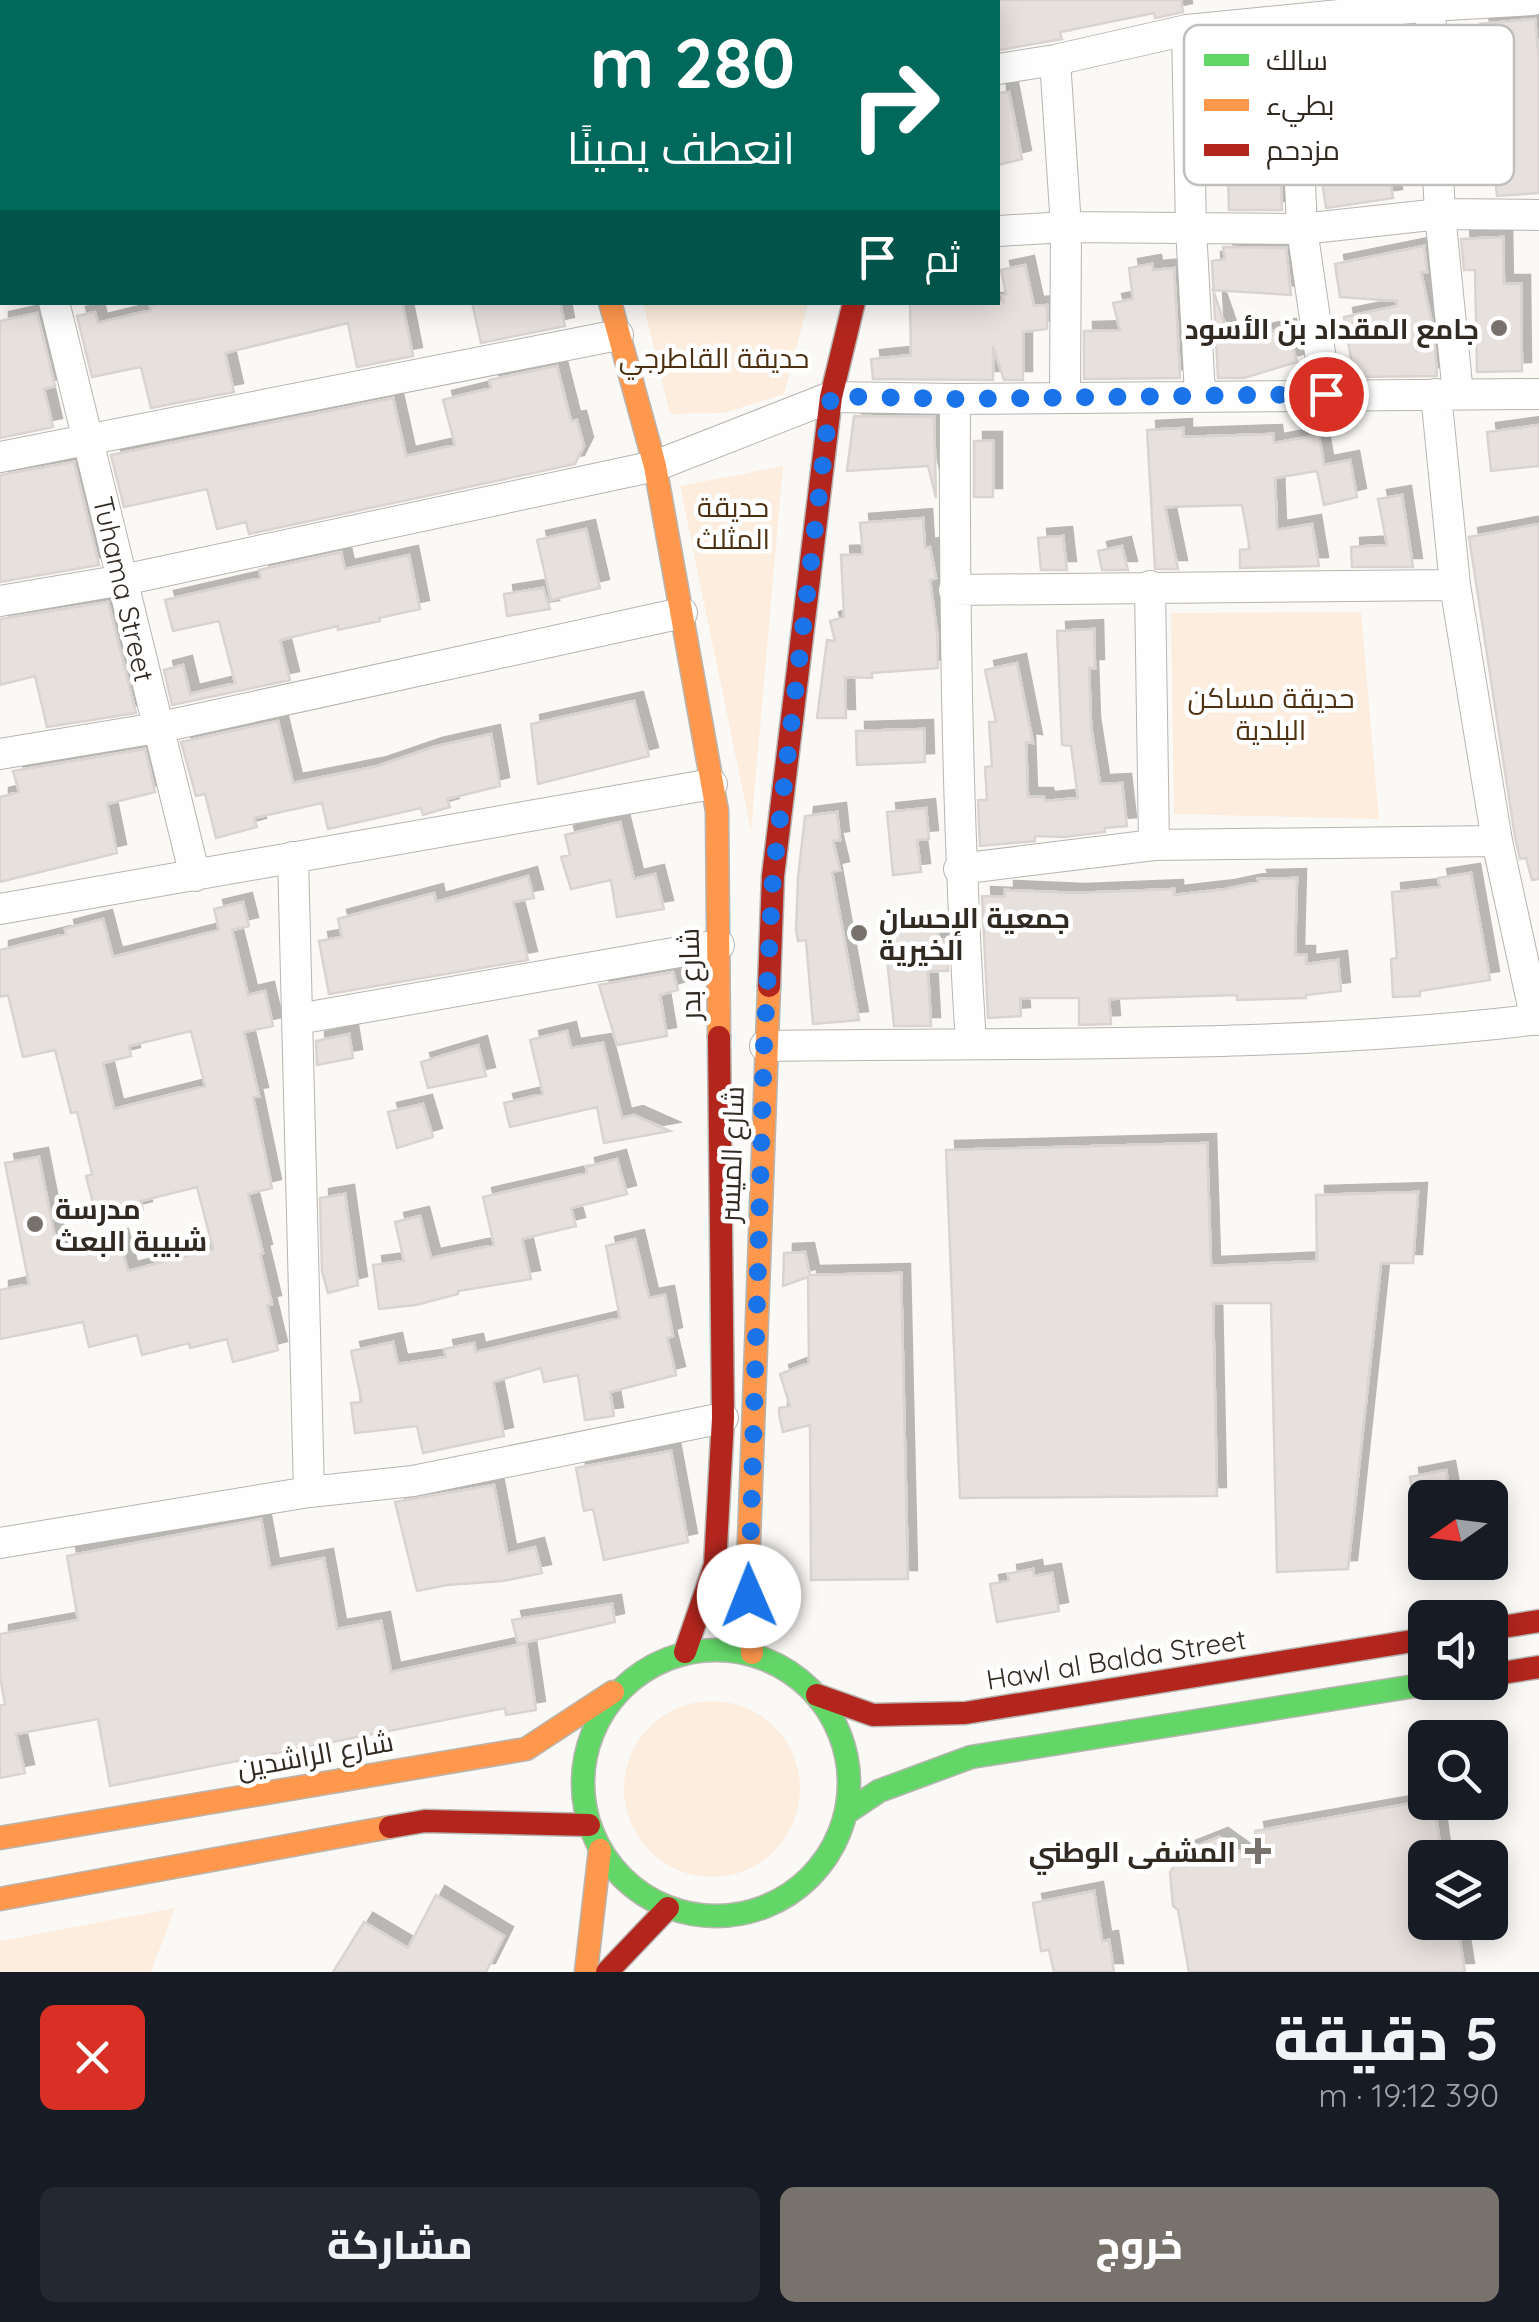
<!DOCTYPE html>
<html lang="ar">
<meta charset="utf-8">
<style>
:root{--surface:#171b24;--page:#242831;--text:#f1f3f6;--muted:#9ea1a6;--accent:#78726d}
body{margin:0;font-family:Quicksand,Cairo,sans-serif;background:var(--page);color:var(--text);direction:rtl;height:100vh;display:flex;flex-direction:column;font-size:38px;white-space:nowrap}
*{box-sizing:border-box;margin:0}
p{font-size:32px;color:var(--muted)}
.icon{flex:none;width:55px;height:55px;fill:none;stroke:currentColor;stroke-width:2;stroke-linecap:round;stroke-linejoin:round}
.map{position:relative;height:1972px;overflow:hidden;direction:ltr}
.sheet{display:flex;flex-direction:column;background:var(--surface);flex:1}
.sheet>*{flex:none}
.guide{position:absolute;left:0px;top:0px;width:1000px;height:305px;box-shadow:0 5px 25px #0003;direction:rtl;background:#00695c;color:#fff;overflow:hidden}
.needle{width:65px;rotate:256deg}
.buttons{position:absolute;left:1408px;top:1480px;display:grid;gap:20px}
.buttons a{display:grid;place-items:center;width:100px;height:100px;border-radius:15px;background:var(--surface);box-shadow:0 5px 25px #0003;font-size:50px}
.pin{position:absolute;display:grid;place-items:center;width:85px;height:85px;color:#fff;margin:-42px;border:5px solid #fff;border-radius:50%;box-shadow:0 2px 10px #0007}
.me{position:absolute;width:110px;margin:-55px;rotate:359deg;stroke-linejoin:round;filter:drop-shadow(0 0 8px #0008)}
.turn{display:flex;align-items:center;gap:35px;height:210px;padding:0 40px;font-size:45px}
.turn .icon{width:130px;height:130px;stroke-width:2.5}
.turn b{display:block;font-size:70px;line-height:85px}
.then{display:flex;align-items:center;height:95px;padding:0 40px;background:#0003;gap:20px;font-size:38px}
.round{display:grid;place-items:center;flex:none;width:105px;height:105px;border-radius:15px;background:var(--page)}
.head{display:flex;align-items:center;justify-content:space-between;height:170px;padding:0 40px}
h1{font-size:60px;font-weight:800;line-height:75px}
.primary-button{display:flex;gap:20px;margin-top:auto;padding:20px 40px}
.primary-button a{flex:1;height:115px;border-radius:15px;background:var(--accent);color:#fff;font-size:40px;font-weight:800;line-height:115px;text-align:center}
.primary-button a+a{background:var(--page);color:var(--text)}
.map>svg:first-child{display:block}
</style>
<div class="map">
<svg width="1539" height="1972" viewBox="0 0 1539 1972">
<defs>
<filter id="shadow"><feDropShadow dx="9" dy="-9" stdDeviation="0" flood-color="#0004"/></filter>
</defs>
<rect width="100%" height="100%" fill="#fbf9f6"/>
<path fill="#fcedde" d="M643 303H808L784 394 724 413 670 414Z
M783 466 751 831 680 486Z
M1361 612 1379 819 1174 814 1171 613Z
M624 1789a88 88 0 1 1 176 0a88 88 0 1 1-176 0Z
M175 1908 151 1972H0V1941Z"/>
<path fill="#e7e1de" stroke="#d9d4d1" stroke-width="2.5" fill-rule="evenodd" filter="url(#shadow)" d="M998 0H1181L1183 12 1155 18 1154 13 1060 32 1062 39 999 50Z
M1535 19 1539 61V193L1497 196 1491 133 1455 138 1452 65 1484 62 1480 24Z
M1412 30 1414 73 1345 77 1348 128 1400 125 1402 152 1386 153 1393 198 1326 208 1317 146 1313 50 1359 42V33Z
M1257 61 1258 75 1277 74 1282 210H1229L1226 118 1208 119 1206 67Z
M1009 92 1022 159 998 165V93Z
M1503 237 1504 284H1521L1522 371 1477 372 1475 270H1464L1461 239Z
M1424 246 1427 272H1421L1433 328 1437 376 1354 377 1344 317 1397 306V301L1340 297 1335 264Z
M1223 247 1286 248 1291 295 1213 290 1230 339 1287 328 1297 362 1244 378H1218L1212 261 1225 259Z
M1152 264 1153 270 1174 268 1180 378 1084 379V331L1120 330 1113 303 1133 299 1129 268Z
M1025 265 1034 306 1047 305V329L1023 332V380H1004L993 346V380L873 379 871 359 911 355 910 302H1004L1002 295 1006 294 1001 270Z
M163 302H402L413 356 357 367 348 323 225 353 234 392 151 408 141 367 92 377 77 316 95 312 98 323 151 310 150 306Z
M472 302H560L565 326 481 343Z
M37 313 55 386 44 389 53 427 0 438V321Z
M557 366 571 421 577 420 584 446 575 464 249 534 246 522 217 529 207 489 124 507 111 455 393 398 406 456 455 445 443 400 491 388 489 380Z
M854 416 934 417 936 498 928 466 847 471Z
M1539 425V466L1491 471 1487 432Z
M1183 428V437L1273 434 1274 443 1319 435 1324 465 1350 460 1357 497 1324 505 1317 471 1275 478 1277 530 1312 524 1319 566 1240 568V550L1250 549 1242 505 1165 507 1178 569H1155L1147 430Z
M974 441H993V497H974Z
M74 462 99 565 0 582V475Z
M1402 495 1413 567H1352L1351 547 1387 545 1378 499Z
M923 518 925 548 930 547 936 578 930 580 937 632 938 668 872 673V678L845 677 846 718H817L827 640 835 641 830 621 844 617 841 555 863 554 860 523Z
M1539 524V879L1532 880 1526 858 1520 859 1515 837 1469 537Z
M586 529 600 588 551 600 537 540Z
M1063 536 1067 570H1041L1038 538Z
M1122 546 1128 570H1102L1098 551Z
M341 552 345 569 409 555 420 609 379 618 380 621 338 630V626L280 640 290 680 172 705 164 670 183 665 190 694 235 683 219 621 173 631 165 600 261 578 259 570Z
M543 588 550 609 507 616 504 594Z
M108 602 136 713 47 727 35 676 0 685V619Z
M1094 629 1095 668H1089L1091 726 1100 784 1122 783 1127 826 1105 828V832L1064 837 1035 836V841L980 846 978 800H987L985 767 992 766 989 722H996L985 670 1017 663 1033 743 1026 742 1028 797H1044L1045 801 1078 798 1071 746 1062 745 1057 631Z
M634 701 649 756 538 784 531 724Z
M278 721 293 783 378 766 433 747 491 734 500 786 447 799 450 807 423 815 421 808 328 829 322 803 254 818 257 827 216 838 205 794 196 796 181 742Z
M924 729 925 762 857 765 856 731Z
M145 749 155 792 107 804 117 853 0 882V797L19 792 13 771Z
M926 808 929 839 917 840 921 872 893 875 887 812Z
M837 812 840 840 833 841 840 870 832 872 859 1020 813 1024 806 940 798 941 796 930 798 878 805 816Z
M620 822 634 879 655 874 664 909 617 917 611 880 571 889 561 857 570 855 565 835Z
M1471 873 1490 980 1420 991V996L1393 997 1391 959 1397 958 1392 892 1440 887 1438 878Z
M528 876 534 898 513 902 528 960 329 994 319 941 342 937 338 919 434 893 436 902Z
M1297 878 1295 955H1306V964L1338 960 1341 991 1306 995V998L1237 1000V995L1109 999 1111 1024 1079 1025V998H1020L1021 1016 988 1018 982 896 1005 897V890L1076 893 1174 889V895L1226 889 1259 882 1258 879Z
M243 902 249 926 232 930 248 995 265 991 273 1026 244 1032 259 1096 253 1097 272 1188 248 1194 263 1253 260 1254 272 1304 267 1305 278 1350 233 1362 227 1339 190 1348 189 1343 142 1355 137 1335 89 1347 83 1322 0 1339V1290L29 1284 5 1163 39 1157 58 1253 119 1238 128 1271 213 1249 197 1187 141 1201 143 1210 98 1222 86 1176 92 1174 77 1112 71 1113 55 1050 23 1057 8 995 0 997V950L66 934 65 929 103 919 113 957 219 930 214 909ZM191 1031 205 1086 114 1109 103 1063 131 1056 129 1046Z
M884 929 938 930 939 940H946L948 971H928L931 1026H894Z
M673 972 678 990 660 995 667 1036 617 1045 599 985Z
M567 1031 571 1048 603 1043 622 1118 634 1115 670 1131 604 1143 597 1107 510 1127 504 1103 543 1094 530 1040Z
M349 1034 353 1058 317 1065 316 1041Z
M478 1045 486 1076 428 1088 421 1062Z
M423 1104 433 1137 397 1148 388 1112Z
M1207 1143 1211 1266 1317 1261 1316 1195 1418 1192 1413 1263H1381L1348 1569 1277 1572 1271 1303H1213L1217 1496 960 1498 946 1150Z
M617 1159 627 1194 571 1208 576 1226 522 1239 531 1279 458 1291V1294L416 1305 379 1309 373 1265 404 1261 395 1222 420 1216 431 1258 494 1245 483 1197 587 1173 586 1167Z
M345 1194 358 1285 328 1293 322 1271 320 1198Z
M635 1239 649 1298 665 1295 673 1336 667 1338 676 1375 610 1392 614 1416 585 1420 578 1375 544 1382 541 1368 493 1382 504 1436 423 1453 417 1426 355 1433 351 1403 362 1402 351 1351 393 1342 398 1364 446 1357 444 1349 474 1343 476 1352 620 1318 606 1246Z
M805 1252 810 1275 901 1273 908 1579 811 1580 810 1425 783 1432 779 1414V1408L790 1406 780 1374 809 1363 808 1277 783 1286 784 1253Z
M671 1451 688 1542 604 1560 593 1509 584 1511 576 1468Z
M1446 1470 1451 1498H1413L1410 1477Z
M494 1485 507 1554 535 1547 542 1573 503 1581 447 1585 417 1591 395 1502Z
M261 1519 270 1568 324 1558 337 1629 381 1621 391 1672 526 1643 536 1710 506 1715 505 1708 110 1786 98 1719 16 1734 25 1773 0 1778V1705L5 1704 0 1677V1634L78 1620 67 1556Z
M1033 1569 1034 1576 1052 1573 1059 1611 997 1622 990 1584 1009 1581 1008 1574Z
M612 1604 615 1622 518 1644 512 1620Z
M1413 1803 1436 1816 1442 1858H1425V1922H1457L1465 1972H1189L1178 1910 1173 1906 1170 1872 1186 1850 1219 1837 1261 1867 1255 1831Z
M1094 1891 1102 1941 1109 1940 1114 1972H1054L1049 1950 1041 1951 1033 1903Z
M436 1895 504 1936 486 1972H333L364 1922 408 1948Z"/>
<g fill="none" stroke-linecap="round" stroke-linejoin="round">
<g stroke="#b8b5b0" stroke-width="32">
<path id="street" d="M1430 6 1440 214 1458 394
M1293 21 1302 229 1326 394
M1187 30 1191 228 1200 395
M1055 60 1066 227 1065 396
M998 69 1055 60 1187 30 1430 6 1533 0
M0 124 2 133
M998 231 1066 227 1302 229 1440 214 1539 215
M0 276H2
M54 302 195 876
M1436 394 1455 585 1497 841 1536 1020
M955 399C954 614 957 828 971 1043
M0 457 618 335
M1150 586 1154 845
M954 590 1455 585
M0 601 123 580 655 466 831 397 955 399 1539 394
M0 754 157 728 682 613
M959 869 1154 845 1497 841
M0 909 712 784
M298 1019 719 945
M765 1046C1022 1042 1283 1050 1539 1019
M309 1492 413 1481 723 1418
M0 1543 309 1492 293 857"/>
</g>
<g stroke="#b8b5b0" stroke-width="25">
<path id="fast" d="M930 2 931 0
M583 1783a133 133 0 1 1 266 0a133 133 0 1 1-266 0Z
M846 1813 879 1791 971 1757 1440 1682"/>
</g>
<g stroke="#b8b5b0" stroke-width="25">
<path id="slow" d="M610 302 655 466 717 811 719 1037
M752 1653 748 1568 769 986
M0 1838 526 1749 613 1692
M0 1899 390 1827
M586 1972 600 1850"/>
</g>
<g stroke="#b8b5b0" stroke-width="25">
<path id="jam" d="M523 0V2
M769 986 773 876 831 397 854 302
M1490 1629 1539 1621
M685 1652 715 1565 723 1418 719 1037
M1490 1675 1539 1667
M817 1695 873 1715 965 1713 1425 1639
M390 1827 425 1821 589 1825
M607 1972 668 1908"/>
</g>
<use href="#street" stroke="#fefefe" stroke-width="30"/>
<use href="#fast" stroke="#63d668" stroke-width="22"/>
<use href="#slow" stroke="#ff974d" stroke-width="22"/>
<use href="#jam" stroke="#b3261e" stroke-width="22"/>
</g>
<g fill="none" stroke-linecap="round" stroke-linejoin="round">
<path stroke="#1a73e8" stroke-width="18" stroke-dasharray="0 32.4" d="M749 1596 764 1046 773 876 831 396 956 399 1326 394"/>
</g>
<g fill="#78726d" stroke="#fff" stroke-width="4">
<circle cx="1499" cy="328" r="10"/>
<circle cx="859" cy="933" r="10"/>
<circle cx="35" cy="1224" r="10"/>
<path d="M1253 1836h10v10h10v10h-10v10h-10v-10h-10v-10h10z"/>
</g>
<g text-anchor="middle" dominant-baseline="central" stroke-width="9" stroke-linejoin="round" paint-order="stroke">
<g font-size="28" font-weight="bold" fill="#312a23" stroke="#fff" text-anchor="end">
<text x="1479" y="328">جامع المقداد بن الأسود</text>
<text x="879" y="917" text-anchor="start">جمعية الإحسان<tspan x="879" dy="32">الخيرية</tspan></text>
<text x="55" y="1208" text-anchor="start">مدرسة<tspan x="55" dy="32">شبيبة البعث</tspan></text>
<text x="1236" y="1851">المشفى الوطني</text>
</g>
<g font-size="28" fill="#4d3110" stroke="#fff">
<text x="714" y="357">حديقة القاطرجي</text>
<text x="733" y="506">حديقة<tspan x="733" dy="32">المثلث</tspan></text>
<text x="1271" y="697">حديقة مساكن<tspan x="1271" dy="32">البلدية</tspan></text>
</g>
<g font-size="28" fill="#312a23" stroke="#fff">
<text transform="translate(124 589) rotate(77)">Tuhama Street</text>
<text transform="translate(689 974) rotate(-91)">شارع بدر</text>
<text transform="translate(731 1154) rotate(-88)">شارع الميسر</text>
<text transform="translate(1116 1659) rotate(-9)">Hawl al Balda Street</text>
<text transform="translate(315 1754) rotate(-10)">شارع الراشدين</text>
</g>
</g>
<rect x="1184" y="25" width="330" height="160" rx="15" fill="#fff" stroke="#c1bfbd" stroke-width="2.5"/>
<rect x="1204" y="54" width="45" height="12" fill="#63d668"/>
<rect x="1204" y="99" width="45" height="12" fill="#ff974d"/>
<rect x="1204" y="144" width="45" height="12" fill="#b3261e"/>
<g font-size="28" fill="#312a23">
<text x="1266" y="70">سالك</text>
<text x="1266" y="115">بطيء</text>
<text x="1266" y="160">مزدحم</text>
</g>
</svg>
<div class="buttons">
<a><svg class="needle" viewBox="-14 -14 28 28"><path d="M0-13l5 13h-10z" fill="#e53935"/><path d="M0 13l5-13h-10z" fill="#9ea1a6"/></svg></a>
<a><svg class="icon" aria-label="sound" viewBox="0 0 24 24"><path d="M4 9h4l5-4v14l-5-4H4zM17 9q2 3 0 6"/></svg></a>
<a><svg class="icon" aria-label="search" viewBox="0 0 24 24"><circle cx="10" cy="10" r="6"/><path d="M15 15l6 6"/></svg></a>
<a><svg class="icon" aria-label="layers" viewBox="0 0 24 24"><path d="M12 4l9 5-9 5-9-5zM3 14l9 5 9-5"/></svg></a>
</div>
<div class="pin" style="left:1326px;top:394px;background:#d93025"><svg class="icon" aria-label="arrive" viewBox="0 0 24 24"><path d="M6 21V4h12l-3 4 3 4H6"/></svg></div>
<svg class="me" style="left:749px;top:1596px" viewBox="-20 -20 40 40"><circle r="19" fill="#fff"/><path d="M0-13L10 11 0 6-10 11z" fill="#1a73e8"/></svg>
<div class="guide">
<div class="turn"><svg class="icon" aria-label="right" viewBox="0 0 24 24"><path d="M7 20v-9h11M14 6l5 5-5 5"/></svg><div><b>280 m</b>انعطف يمينًا</div></div>
<div class="then">ثم<svg class="icon" aria-label="arrive" viewBox="0 0 24 24"><path d="M6 21V4h12l-3 4 3 4H6"/></svg></div>
</div>
</div>
<section class="sheet">
<div class="head"><div><h1>5 دقيقة</h1><p>390 m · 19:12</p></div><a class="round" style="background:#d93025;color:#fff"><svg class="icon" aria-label="close" viewBox="0 0 24 24"><path d="M6 6l12 12M18 6L6 18"/></svg></a></div>
<div class="primary-button"><a>خروج</a><a>مشاركة</a></div>
</section>
